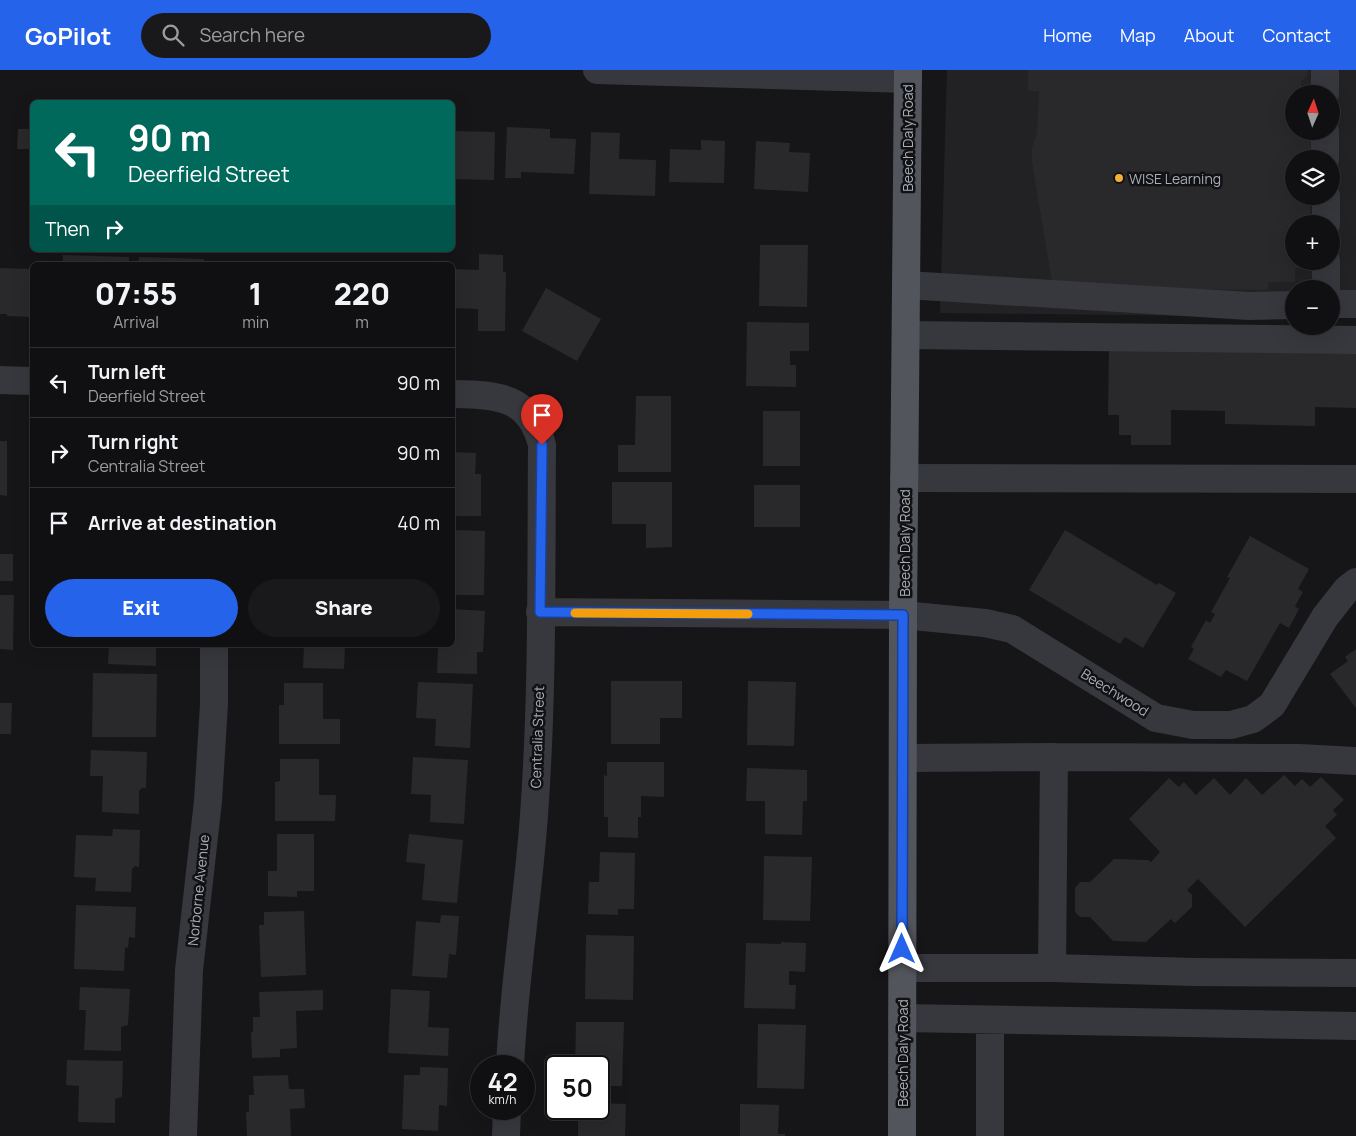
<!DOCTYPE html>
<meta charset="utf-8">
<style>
:root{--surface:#101012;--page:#19191b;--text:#f1f3f6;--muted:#9c9d9f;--line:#303032;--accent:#2563eb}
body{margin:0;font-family:Manrope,sans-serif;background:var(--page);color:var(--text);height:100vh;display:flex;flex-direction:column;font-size:19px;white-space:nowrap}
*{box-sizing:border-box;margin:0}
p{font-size:16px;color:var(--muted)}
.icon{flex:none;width:28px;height:28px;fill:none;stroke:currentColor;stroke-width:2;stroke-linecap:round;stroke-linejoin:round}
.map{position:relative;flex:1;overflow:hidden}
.side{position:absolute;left:30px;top:192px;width:425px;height:385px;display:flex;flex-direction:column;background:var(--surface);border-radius:8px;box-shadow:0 5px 20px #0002,0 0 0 1px var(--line)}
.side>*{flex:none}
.hud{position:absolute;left:30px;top:30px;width:425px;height:152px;border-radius:8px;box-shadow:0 5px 20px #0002,0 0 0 1px var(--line);background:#00695c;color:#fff;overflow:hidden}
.needle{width:32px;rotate:3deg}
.controls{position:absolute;left:1285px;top:15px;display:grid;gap:10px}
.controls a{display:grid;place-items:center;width:55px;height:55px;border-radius:50%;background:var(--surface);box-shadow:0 5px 20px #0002,0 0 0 1px var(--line);font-size:25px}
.speed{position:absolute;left:470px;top:985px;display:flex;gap:10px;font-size:25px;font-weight:700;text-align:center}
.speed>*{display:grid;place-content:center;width:65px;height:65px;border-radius:50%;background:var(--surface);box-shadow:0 5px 20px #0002,0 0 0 1px var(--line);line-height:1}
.speed small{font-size:12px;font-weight:400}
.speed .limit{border:2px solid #111;border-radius:8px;background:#fff;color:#111}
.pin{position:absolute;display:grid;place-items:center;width:42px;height:42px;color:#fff;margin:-51px -21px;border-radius:50% 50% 50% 0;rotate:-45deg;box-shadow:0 0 5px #0007}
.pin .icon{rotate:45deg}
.me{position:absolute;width:55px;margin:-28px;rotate:0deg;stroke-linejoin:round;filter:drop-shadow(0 0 4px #0008)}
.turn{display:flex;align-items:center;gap:18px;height:105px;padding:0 15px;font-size:22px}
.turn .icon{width:65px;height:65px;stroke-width:2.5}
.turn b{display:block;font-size:35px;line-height:42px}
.then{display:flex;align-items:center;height:48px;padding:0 15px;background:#0003;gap:10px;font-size:19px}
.eta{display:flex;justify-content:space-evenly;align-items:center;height:85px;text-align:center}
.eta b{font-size:30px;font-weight:800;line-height:35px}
.primary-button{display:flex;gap:10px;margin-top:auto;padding:10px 15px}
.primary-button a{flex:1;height:58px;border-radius:30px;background:var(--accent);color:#fff;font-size:20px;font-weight:800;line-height:58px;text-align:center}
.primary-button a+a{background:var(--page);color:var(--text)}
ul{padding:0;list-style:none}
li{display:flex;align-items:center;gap:15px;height:70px;padding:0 15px;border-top:1px solid var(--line)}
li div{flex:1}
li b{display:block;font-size:19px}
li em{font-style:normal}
header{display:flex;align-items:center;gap:30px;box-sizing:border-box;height:70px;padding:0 25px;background:var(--accent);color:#fff}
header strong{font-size:24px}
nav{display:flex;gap:28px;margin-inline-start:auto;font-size:18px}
.search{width:350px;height:45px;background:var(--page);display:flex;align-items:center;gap:12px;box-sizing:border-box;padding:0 18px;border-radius:28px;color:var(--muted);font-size:19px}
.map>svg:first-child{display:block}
</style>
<header>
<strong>GoPilot</strong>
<div class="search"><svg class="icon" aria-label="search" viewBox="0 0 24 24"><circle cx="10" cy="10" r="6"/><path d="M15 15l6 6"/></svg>Search here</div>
<nav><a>Home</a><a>Map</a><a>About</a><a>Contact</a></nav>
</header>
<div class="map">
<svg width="1356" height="1066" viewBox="0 0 1356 1066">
<rect width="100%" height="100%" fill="#161618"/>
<path fill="#222225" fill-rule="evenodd" d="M947 0H1356V248L1331 219H1294V247L940 243ZM1294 24H1331V61H1294ZM1294 89H1331V126H1294ZM1294 154H1331V191H1294Z"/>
<path fill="#29292c" d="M1028 0H1308L1306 8 1301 11V24H1294V61L1311 63 1310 89H1294V126H1310V154H1294V191H1309V198H1295V212H1268V220L1059 218 1052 212 1032 92V78L1037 63 1039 21H1028Z
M507 57 550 59V68L576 69 574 104 521 102V108H505Z
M18 59H32V79H17Z
M452 61 495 62 494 110 452 109Z
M591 62 620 63 619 89 656 90 655 126 589 124Z
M701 70 725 71 724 113 669 112 670 79 701 80Z
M756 71 790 73 789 82 810 83 808 122 754 119Z
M760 175H808L807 237 759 236Z
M479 184 503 185V202H506L505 261H478V239L452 238V199L479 200Z
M63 185 129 187V195H63Z
M139 187 204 189V195H138Z
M0 198 32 199V247L7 246V244H0Z
M546 218 601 249 577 291 522 261Z
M747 252 809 253V281H790V295H796V317L746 316Z
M1109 276 1356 279V338L1315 337V356L1225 354V341L1171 340V375H1131V365H1119V345H1108Z
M636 326H671V402H618V375H635Z
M763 341H800V396H763Z
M0 371H7V426L0 425Z
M452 382 476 383 475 404H481V446H452Z
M612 412H672V477L646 478V454H612Z
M754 415H800V457H754Z
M452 460 485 461 484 525H452Z
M1065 460 1157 515 1159 513 1176 523 1143 578 1125 567 1120 574 1029 520Z
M1250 466 1309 499 1298 519 1303 522 1295 536 1299 539 1289 558 1280 553 1247 611 1226 600 1221 607 1188 589 1194 579 1191 577 1206 550 1210 553 1215 544 1211 542 1230 508 1227 507Z
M0 484H13V511H0Z
M0 525H14L13 580 0 579Z
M452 539 485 541 483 582H477V604L437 603 438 575H452Z
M109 575H156V596L108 594Z
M304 575H345L344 599 303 598Z
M1356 579V638L1330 604 1348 591 1345 587Z
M93 603 157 604 156 667H92Z
M611 611H682V648H660V674H611Z
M748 611 796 612 794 676 747 675Z
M418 612 473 614 470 678 435 676 436 649 416 648Z
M284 613H323V649H340V674H279V635H284Z
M0 633H12L11 664H0Z
M91 680 147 682 146 718H141V720H139V744L102 742 103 706H90Z
M413 687 468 690 464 754 430 752 431 725 411 724Z
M280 689H319V725H336L335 751H275V712L280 711Z
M607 692H664V727L641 726V747H638V768L608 767V747H604V705L607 706Z
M747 698 807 700V731H803L802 765 765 764V731H746Z
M1284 705 1295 716 1302 709 1310 717 1321 707 1344 730 1333 740 1337 745 1325 756 1336 768 1245 857 1198 809 1187 820 1192 825V837L1175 853 1171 849 1146 872 1113 871 1090 847H1080L1075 842V818L1080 812H1090L1114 789 1148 790 1151 792 1160 782 1129 749 1169 708 1179 717 1184 712 1196 725 1214 708 1230 725 1246 708 1262 725Z
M113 759 140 760 139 797 134 796V798H132L131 822 95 821 96 808 74 807 76 765 112 766Z
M277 764H314V821H297V827L268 826V801H277Z
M409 764 463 770 457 833 422 830 425 794 406 792Z
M600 782 635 783 634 839H618V845L588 844 589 812H599Z
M764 786 812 787 810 851 763 850Z
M76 835 136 837 135 868 129 867 128 878 125 877 124 901 74 899Z
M304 841 306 905 261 907 259 855H264V842Z
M441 845 459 846 456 885 449 884 447 908 412 906 416 851 440 853Z
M586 865 634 866 633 930 585 929Z
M781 872 806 873 805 902 789 901V915H796L795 939 744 938 746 873 781 874Z
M80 917 130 919 128 955 121 957V981L84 980 86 940H79Z
M391 919 430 921 428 957 449 958 448 986 388 983Z
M323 920V940L296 941 297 978 280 979V987L252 988 251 962H253V947H260L259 922Z
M576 952H624L622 1016H599V996H575Z
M758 954 806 955 804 1019 757 1018Z
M67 990 123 991 122 1027 115 1029V1053L78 1052 79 1016 66 1015Z
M420 997 448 998 447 1036 439 1035 438 1061 402 1059 404 1005H420Z
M288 1005 289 1019H304L305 1038 290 1039 291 1066H247L246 1042H249V1025H254L253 1006Z
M599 1033 626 1034 625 1066H578V1039H599Z
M740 1034 779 1035 778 1064H785V1066H740Z"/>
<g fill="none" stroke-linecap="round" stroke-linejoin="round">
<path stroke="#37383d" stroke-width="28" d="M597 0 908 9
M1325 0V24
M1325 61V89
M1326 126V154
M1326 191V219
M906 215 1249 236 1294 235
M1331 234H1356
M906 265 1356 270
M0 310 32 311
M452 324C496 325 530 325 542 375 541 498 543 622 534 745 528 829 514 911 510 996
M904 408 1356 409
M540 542 903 545 985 553 1012 559 1156 648 1193 655H1231L1253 649 1272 635 1325 547 1347 519 1356 512
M1054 687 1299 688 1356 691
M902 898H1052L1054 687 903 688
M1052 898 1194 902 1356 903
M902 948 1356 956
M183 1066 189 900 208 731 214 634V575
M506 1066 507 1039
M990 1066V950"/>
<path stroke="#53555c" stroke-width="28" d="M902 1066 903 545 908 0"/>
</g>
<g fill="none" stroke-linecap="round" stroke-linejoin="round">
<g stroke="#184099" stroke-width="12">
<path id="route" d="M542 375 540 542 903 545 902 879"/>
</g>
<use href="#route" stroke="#2563eb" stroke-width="9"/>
<path stroke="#f59e0b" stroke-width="9" d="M575 543 748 544"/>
</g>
<circle fill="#f2b134" stroke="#111113" stroke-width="2" cx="1119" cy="108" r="5"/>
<g text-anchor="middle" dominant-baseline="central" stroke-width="5" stroke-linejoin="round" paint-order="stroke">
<g font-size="14" fill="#a8adb8" stroke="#111113">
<text transform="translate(907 68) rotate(-90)">Beech Daly Road</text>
<text transform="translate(904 473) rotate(-90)">Beech Daly Road</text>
<text transform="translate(1115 622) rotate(32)">Beechwood</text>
<text transform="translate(537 667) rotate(-88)">Centralia Street</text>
<text transform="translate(198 820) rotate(-84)">Norborne Avenue</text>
<text transform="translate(902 983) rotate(-90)">Beech Daly Road</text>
</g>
<g font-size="14" fill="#a8adb8" stroke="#111113" text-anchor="start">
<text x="1129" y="108">WISE Learning</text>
</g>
</g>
</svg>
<div class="controls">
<a><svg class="needle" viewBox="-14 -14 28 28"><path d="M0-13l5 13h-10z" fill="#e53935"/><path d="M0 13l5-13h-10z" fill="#9c9d9f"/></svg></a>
<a><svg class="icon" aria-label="layers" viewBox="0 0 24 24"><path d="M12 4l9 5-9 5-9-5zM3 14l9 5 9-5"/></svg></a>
<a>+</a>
<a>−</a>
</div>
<div class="speed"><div>42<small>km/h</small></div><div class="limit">50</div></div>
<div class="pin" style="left:542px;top:375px;background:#d93025"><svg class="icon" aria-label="arrive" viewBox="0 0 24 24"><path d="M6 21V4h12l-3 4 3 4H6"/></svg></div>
<svg class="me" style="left:902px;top:879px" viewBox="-20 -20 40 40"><path d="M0-17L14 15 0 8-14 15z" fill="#2563eb" stroke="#fff" stroke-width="4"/></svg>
<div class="hud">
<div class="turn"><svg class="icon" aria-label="left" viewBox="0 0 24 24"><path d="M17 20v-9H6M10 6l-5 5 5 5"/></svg><div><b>90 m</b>Deerfield Street</div></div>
<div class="then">Then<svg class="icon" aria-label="right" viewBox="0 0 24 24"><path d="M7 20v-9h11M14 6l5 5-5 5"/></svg></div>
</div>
<section class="side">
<div class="eta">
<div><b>07:55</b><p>Arrival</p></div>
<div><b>1</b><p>min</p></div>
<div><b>220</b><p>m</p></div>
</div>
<ul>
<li><svg class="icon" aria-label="left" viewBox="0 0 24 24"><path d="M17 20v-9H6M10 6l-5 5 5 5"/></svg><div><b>Turn left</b><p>Deerfield Street</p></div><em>90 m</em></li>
<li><svg class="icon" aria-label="right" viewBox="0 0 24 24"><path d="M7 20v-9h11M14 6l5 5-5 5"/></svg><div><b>Turn right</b><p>Centralia Street</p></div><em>90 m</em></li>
<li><svg class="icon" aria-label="arrive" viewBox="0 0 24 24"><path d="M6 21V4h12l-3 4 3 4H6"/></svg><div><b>Arrive at destination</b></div><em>40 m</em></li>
</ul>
<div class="primary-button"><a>Exit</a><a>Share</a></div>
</section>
</div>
